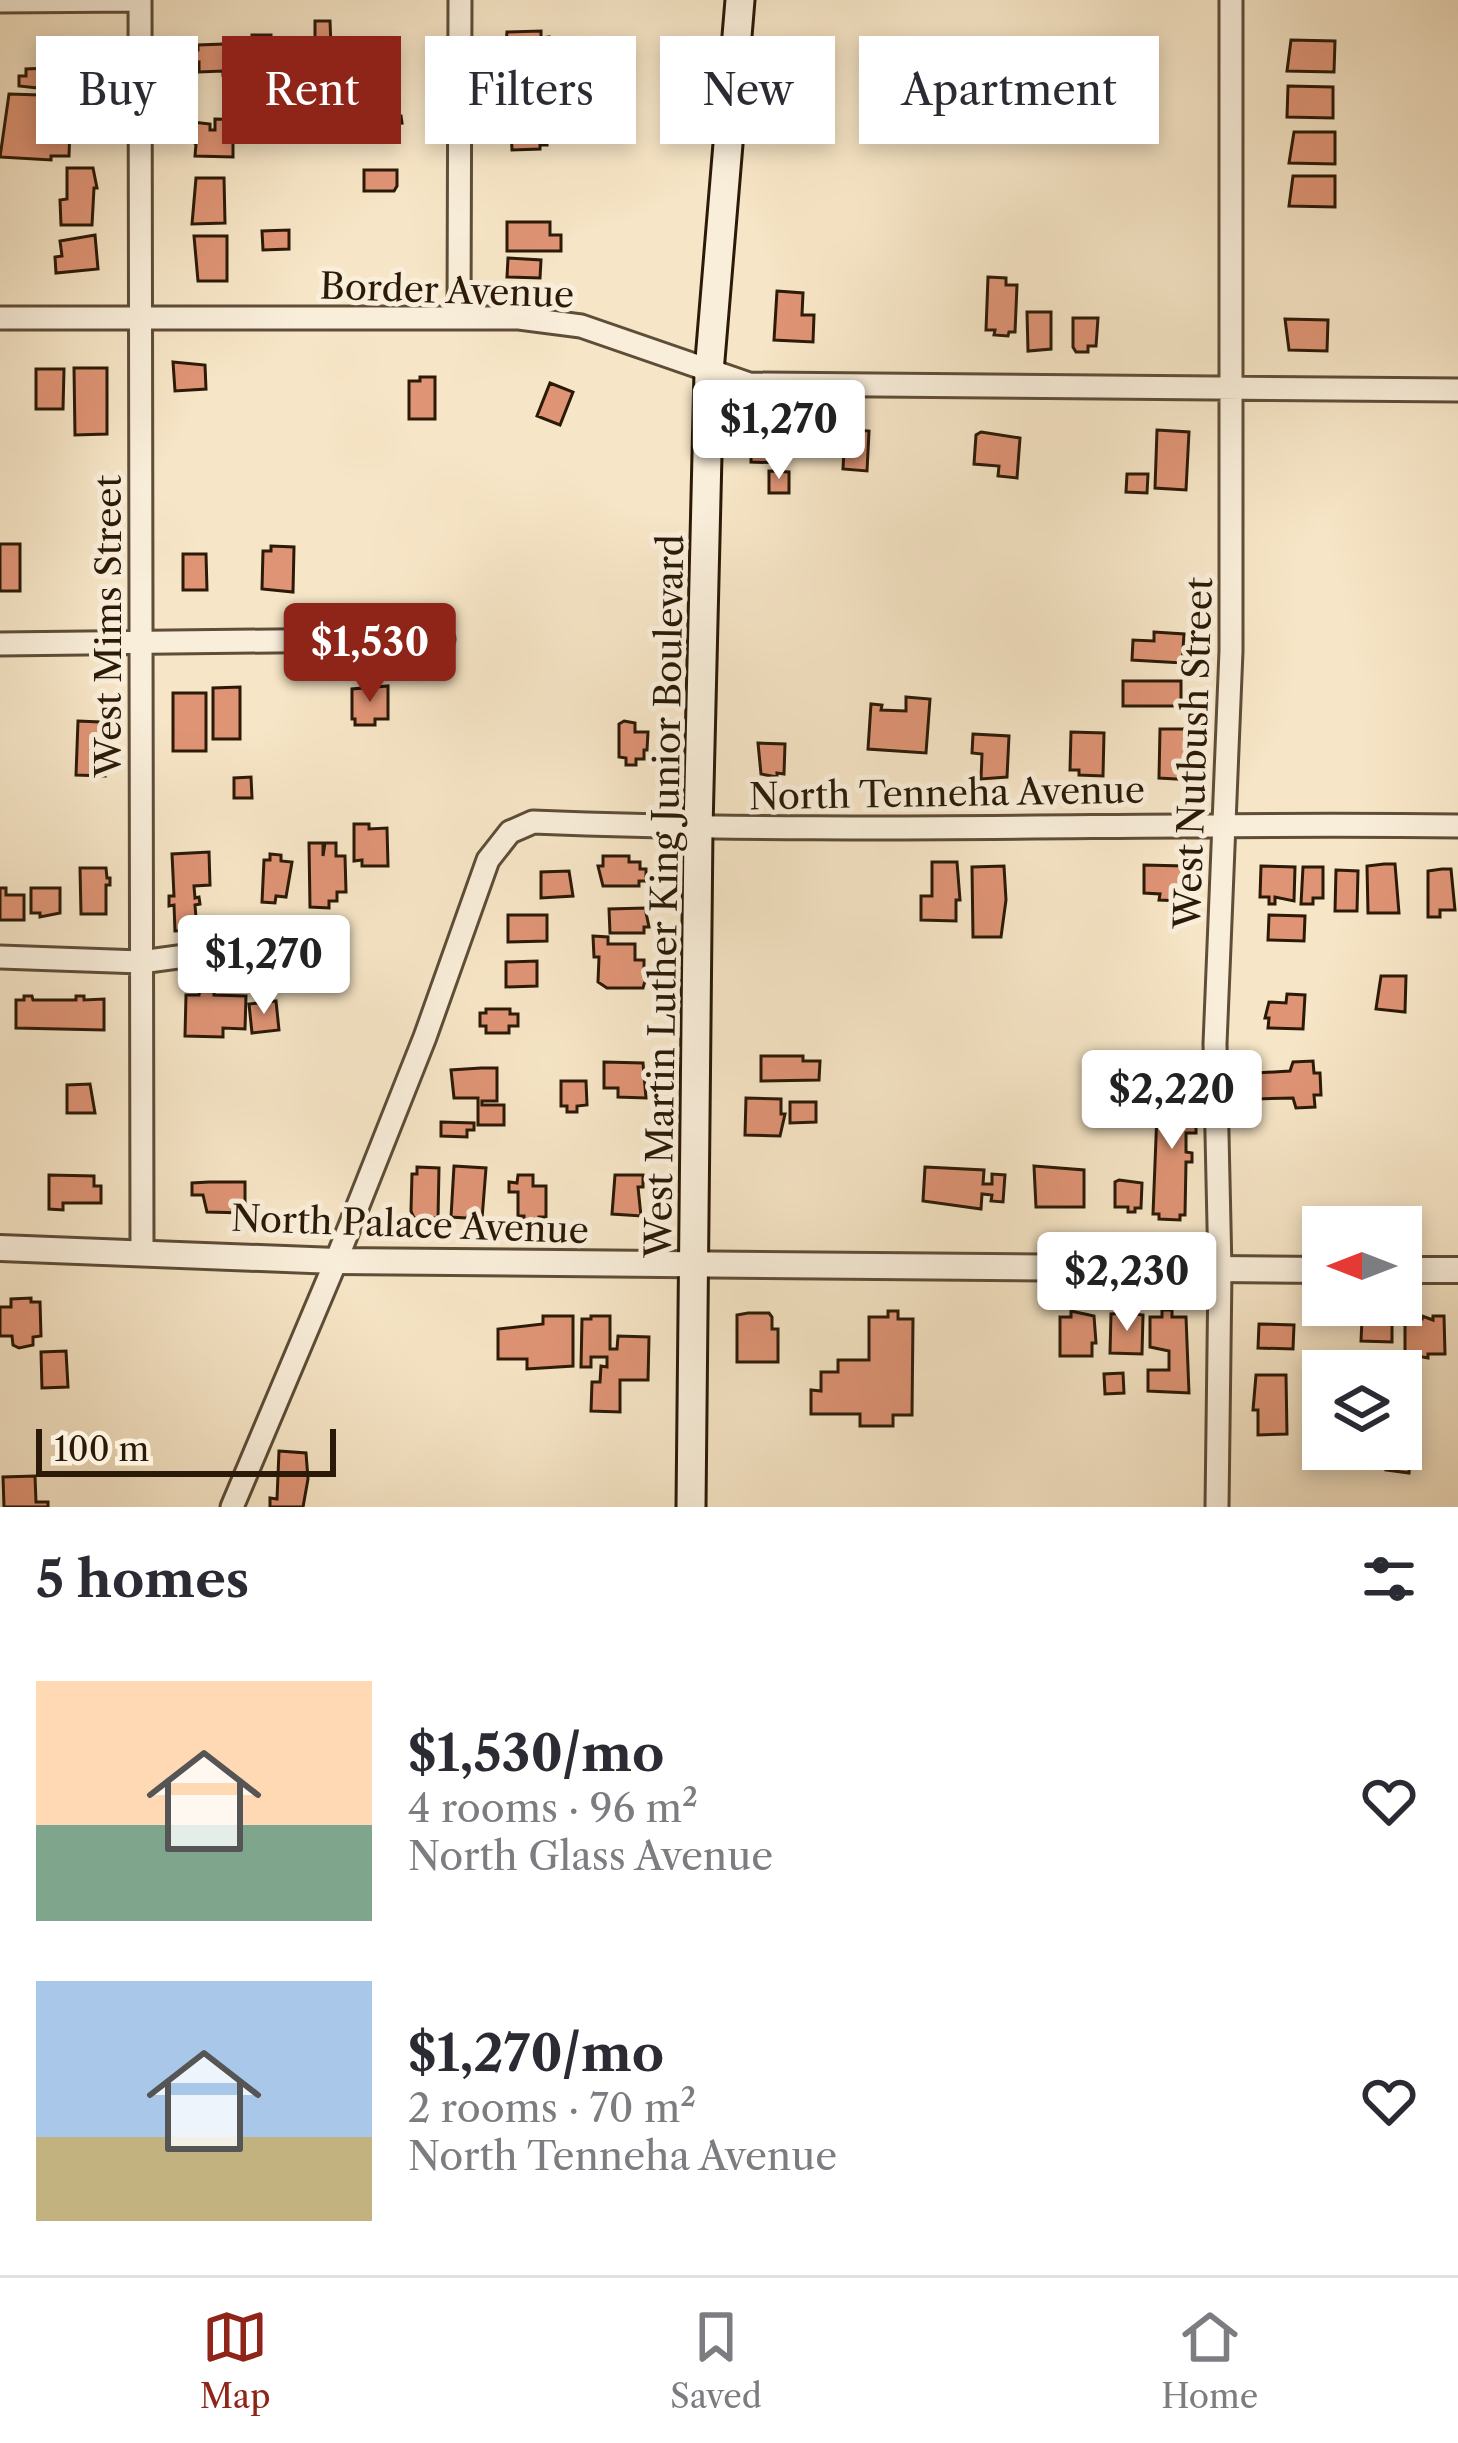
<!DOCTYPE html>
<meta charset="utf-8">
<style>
:root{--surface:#fff;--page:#f7f7f7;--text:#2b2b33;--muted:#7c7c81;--line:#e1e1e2;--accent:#8f2418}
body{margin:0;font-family:"Libre Caslon Text",serif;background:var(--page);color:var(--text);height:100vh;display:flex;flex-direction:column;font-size:45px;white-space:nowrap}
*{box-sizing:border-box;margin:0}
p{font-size:39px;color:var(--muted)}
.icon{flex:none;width:66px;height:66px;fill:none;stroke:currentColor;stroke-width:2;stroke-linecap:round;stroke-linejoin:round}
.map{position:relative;height:1507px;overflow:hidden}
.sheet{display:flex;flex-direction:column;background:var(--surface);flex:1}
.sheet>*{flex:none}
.top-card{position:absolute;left:36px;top:36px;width:1386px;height:108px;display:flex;gap:24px}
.needle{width:78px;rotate:270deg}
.controls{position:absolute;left:1302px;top:1206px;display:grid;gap:24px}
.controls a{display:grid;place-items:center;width:120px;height:120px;border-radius:0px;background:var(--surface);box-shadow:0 6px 18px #0003;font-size:60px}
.scale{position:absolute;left:36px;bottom:30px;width:300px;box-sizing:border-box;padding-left:12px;border:6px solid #2b1a07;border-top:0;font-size:33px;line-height:42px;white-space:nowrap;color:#2b1a07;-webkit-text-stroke:9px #f9eeda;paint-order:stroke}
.price{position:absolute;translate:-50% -102px;padding:0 27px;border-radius:12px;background:#fff;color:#222;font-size:39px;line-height:78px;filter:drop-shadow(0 3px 6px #0008)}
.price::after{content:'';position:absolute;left:50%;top:72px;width:36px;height:27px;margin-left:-18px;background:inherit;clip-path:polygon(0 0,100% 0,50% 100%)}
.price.on{background:var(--accent);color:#fff}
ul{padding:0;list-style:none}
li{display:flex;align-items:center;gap:36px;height:300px;padding:0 36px}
li span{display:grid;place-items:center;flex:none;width:336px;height:240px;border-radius:0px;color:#555}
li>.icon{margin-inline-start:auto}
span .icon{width:144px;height:144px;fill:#fffc;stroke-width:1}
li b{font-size:51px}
h2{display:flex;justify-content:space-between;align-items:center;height:144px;padding:0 36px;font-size:51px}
.pill{padding:0 42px;border-radius:0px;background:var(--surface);box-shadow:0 6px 18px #0003;font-size:42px;line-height:108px}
.pill.on{background:var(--accent);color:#fff}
.dock{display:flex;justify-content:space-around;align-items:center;height:168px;border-top:3px solid var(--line);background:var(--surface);font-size:33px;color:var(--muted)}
.dock a{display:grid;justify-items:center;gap:6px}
.dock .on{color:var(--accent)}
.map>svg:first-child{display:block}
.building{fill:#df9475;stroke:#2b1a07;stroke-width:3}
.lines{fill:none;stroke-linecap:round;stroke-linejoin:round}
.minor-casing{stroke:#5e4d37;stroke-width:27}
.tertiary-casing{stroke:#5e4d37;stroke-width:30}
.secondary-casing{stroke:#2b1a07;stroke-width:33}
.minor{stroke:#f9eeda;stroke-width:21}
.tertiary{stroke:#f9eeda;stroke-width:24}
.secondary{stroke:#f9eeda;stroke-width:27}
.labels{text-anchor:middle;stroke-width:10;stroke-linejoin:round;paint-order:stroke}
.street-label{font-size:36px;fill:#2b1a07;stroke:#f9eeda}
</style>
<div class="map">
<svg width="1458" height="1507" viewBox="0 0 1458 1507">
<rect width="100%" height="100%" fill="#f6e5c6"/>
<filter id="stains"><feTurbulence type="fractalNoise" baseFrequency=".00167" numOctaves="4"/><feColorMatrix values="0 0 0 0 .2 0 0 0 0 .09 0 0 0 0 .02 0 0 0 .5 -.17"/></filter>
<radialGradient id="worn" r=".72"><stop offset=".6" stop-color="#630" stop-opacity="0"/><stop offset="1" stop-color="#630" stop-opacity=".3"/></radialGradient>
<!-- building -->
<path class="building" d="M 315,21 L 330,21 L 331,47 L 315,47 Z
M 541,31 L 541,38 L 549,37 L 549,51 L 543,51 L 543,55 L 505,56 L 507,32 Z
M 252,35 L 271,35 L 271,54 L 254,54 L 254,71 L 223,75 L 223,71 L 199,72 L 199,62 L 193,62 L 193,50 L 198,50 L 198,45 L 252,43 Z
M 92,38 L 92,67 L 42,67 L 42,40 Z
M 1291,40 L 1335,41 L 1334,72 L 1287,71 Z
M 386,48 L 389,69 L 358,74 L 355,50 Z
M 47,68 L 47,89 L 19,86 L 19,76 L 26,76 L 26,69 Z
M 510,78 L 544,78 L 544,86 L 550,86 L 550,96 L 545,96 L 545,102 L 508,103 Z
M 1288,86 L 1333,87 L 1333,118 L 1287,117 Z
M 9,94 L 71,96 L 69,156 L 51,156 L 51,160 L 0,157 Z
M 256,95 L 281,95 L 281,117 L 257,118 Z
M 395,95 L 397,116 L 401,116 L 402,123 L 374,125 L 368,97 Z
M 215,119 L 247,120 L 246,137 L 233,136 L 233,157 L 195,156 L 196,144 L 191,141 L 192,122 L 210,124 L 210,130 L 215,130 Z
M 541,125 L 541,131 L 546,131 L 547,145 L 540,145 L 540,149 L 512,150 L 511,126 Z
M 1294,132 L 1335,132 L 1335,164 L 1289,163 Z
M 67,168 L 93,168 L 97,188 L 94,188 L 92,225 L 61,225 L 60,200 L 67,199 Z
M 364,170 L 397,170 L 397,186 L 394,191 L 364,191 Z
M 1293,176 L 1335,176 L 1335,207 L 1289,206 Z
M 196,178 L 224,178 L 225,223 L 192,224 Z
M 507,222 L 550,222 L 550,235 L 561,235 L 561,251 L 507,251 Z
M 289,230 L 289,249 L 263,250 L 262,231 Z
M 95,235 L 98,269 L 56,273 L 55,257 L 62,256 L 60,241 Z
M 194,236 L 227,236 L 227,281 L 198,281 Z
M 508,258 L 541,260 L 540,278 L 507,277 Z
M 988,277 L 1006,278 L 1006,285 L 1017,285 L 1015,332 L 1009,332 L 1008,336 L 994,335 L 995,330 L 986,330 Z
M 777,291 L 803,293 L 802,315 L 814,315 L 813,342 L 774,340 Z
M 1027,312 L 1051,312 L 1051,349 L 1028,351 Z
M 1073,318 L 1098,318 L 1096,346 L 1088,346 L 1088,352 L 1076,352 L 1073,347 Z
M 1285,319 L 1328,320 L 1327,351 L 1289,350 Z
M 173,362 L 205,365 L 206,389 L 175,391 Z
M 74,368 L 107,368 L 107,434 L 75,435 Z
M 36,369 L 64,369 L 63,409 L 36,409 Z
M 420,377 L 435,377 L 435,419 L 409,419 L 409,381 L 420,381 Z
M 550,383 L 573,392 L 560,425 L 537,416 Z
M 814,422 L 828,422 L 827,427 L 834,428 L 832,455 L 807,454 L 808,427 L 814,427 Z
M 751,425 L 782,426 L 784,463 L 751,462 Z
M 845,429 L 869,431 L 867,471 L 843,469 Z
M 1157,430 L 1189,432 L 1186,490 L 1155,488 Z
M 981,432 L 1020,438 L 1017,478 L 998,476 L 999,466 L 974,464 L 976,435 Z
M 769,471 L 789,472 L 789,493 L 769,493 Z
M 1127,474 L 1148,474 L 1147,493 L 1126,492 Z
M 0,544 L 20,544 L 20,591 L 0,591 Z
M 271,546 L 294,547 L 293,592 L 262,589 L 263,551 L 271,551 Z
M 183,554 L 206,554 L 207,590 L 183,590 Z
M 1154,632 L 1184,634 L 1182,663 L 1132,660 L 1133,640 L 1154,641 Z
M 1123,681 L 1181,681 L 1181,706 L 1123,706 Z
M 388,686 L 388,719 L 375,719 L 375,725 L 355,725 L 355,719 L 352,719 L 352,689 Z
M 240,687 L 240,739 L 213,739 L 213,688 Z
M 173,693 L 206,693 L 206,751 L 173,751 Z
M 906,697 L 930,699 L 926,753 L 868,749 L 871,704 L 882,705 L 881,710 L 906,711 Z
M 78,721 L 100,722 L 105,776 L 76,775 Z
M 624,721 L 635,723 L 635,732 L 648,732 L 647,750 L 644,750 L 644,759 L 636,759 L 636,765 L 626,765 L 626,758 L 619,757 L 619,724 Z
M 1160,729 L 1194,729 L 1193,780 L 1159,778 Z
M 1071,732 L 1104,733 L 1103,776 L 1079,775 L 1079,770 L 1070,770 Z
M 973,734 L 1009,736 L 1007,777 L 981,779 L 982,754 L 972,753 Z
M 758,743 L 785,744 L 784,774 L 777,773 L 777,777 L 761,774 Z
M 251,777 L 252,798 L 234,798 L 234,778 Z
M 354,824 L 369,824 L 369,829 L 387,828 L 388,866 L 362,866 L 362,860 L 354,861 Z
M 309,843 L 323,843 L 323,856 L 325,843 L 336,843 L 336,856 L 345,856 L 346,892 L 337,892 L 337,901 L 329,901 L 329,908 L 310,907 Z
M 209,852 L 210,885 L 194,886 L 195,898 L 199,897 L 200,904 L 195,905 L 197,930 L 175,931 L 174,905 L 169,906 L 169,896 L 174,896 L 172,854 Z
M 270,854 L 281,855 L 281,861 L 292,862 L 286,897 L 276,896 L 275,903 L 262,902 L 264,860 L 270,860 Z
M 603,856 L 629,856 L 629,862 L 640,862 L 640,869 L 646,869 L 646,881 L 639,881 L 639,886 L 603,886 L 598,866 L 603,866 Z
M 932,862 L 957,862 L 960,900 L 956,900 L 956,921 L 921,920 L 921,896 L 932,896 Z
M 1384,864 L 1395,864 L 1399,913 L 1368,913 L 1367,866 Z
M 1144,865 L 1184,866 L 1183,901 L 1159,900 L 1160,894 L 1144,893 Z
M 1004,866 L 1006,900 L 1001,937 L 973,937 L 972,867 Z
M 1261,866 L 1295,867 L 1294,901 L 1275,897 L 1275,904 L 1269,904 L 1269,897 L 1260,897 Z
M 1303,867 L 1323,867 L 1323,898 L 1313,898 L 1313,904 L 1301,904 Z
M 80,868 L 106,868 L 107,878 L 110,878 L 110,885 L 106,885 L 106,914 L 81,914 Z
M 1442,869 L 1451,869 L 1455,910 L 1440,910 L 1440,917 L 1428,917 L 1428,871 Z
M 1336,870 L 1358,871 L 1357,911 L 1335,911 Z
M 569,871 L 573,896 L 541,898 L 541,872 Z
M 0,888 L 6,888 L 6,895 L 24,895 L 24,920 L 0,920 Z
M 31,888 L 60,888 L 60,913 L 40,917 L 40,913 L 31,913 Z
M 645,908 L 649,927 L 644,927 L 644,933 L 610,933 L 609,909 Z
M 508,915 L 547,915 L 547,941 L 508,942 Z
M 1269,915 L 1305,916 L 1304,941 L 1268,940 Z
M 593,936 L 608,937 L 608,944 L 635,944 L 635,960 L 644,960 L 644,971 L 648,971 L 643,988 L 607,988 L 598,982 L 599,957 L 594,957 Z
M 537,961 L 537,986 L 506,987 L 506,962 Z
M 1381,976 L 1406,976 L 1405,1012 L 1376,1009 Z
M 200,990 L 214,991 L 214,995 L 246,996 L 245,1029 L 223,1028 L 223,1037 L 185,1036 L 186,995 L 199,995 Z
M 1287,994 L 1305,995 L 1303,1029 L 1268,1028 L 1269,1018 L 1265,1018 L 1269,1002 L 1286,1003 Z
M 24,996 L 32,996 L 33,1000 L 76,1000 L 76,996 L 84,996 L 84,1000 L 104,999 L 104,1030 L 16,1028 L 16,1000 L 24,1000 Z
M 276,1001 L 279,1030 L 252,1033 L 249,1004 Z
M 486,1009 L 510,1009 L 510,1014 L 518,1014 L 518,1026 L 509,1026 L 509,1033 L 486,1033 L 486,1026 L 480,1026 L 480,1013 L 486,1013 Z
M 761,1056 L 803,1056 L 803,1061 L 820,1061 L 819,1080 L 761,1081 Z
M 1313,1061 L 1314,1073 L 1320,1073 L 1321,1095 L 1314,1095 L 1315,1107 L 1296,1108 L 1293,1098 L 1256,1099 L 1256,1073 L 1290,1071 L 1293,1062 Z
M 604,1062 L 643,1063 L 646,1098 L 618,1097 L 618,1088 L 604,1088 Z
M 481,1068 L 497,1068 L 497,1101 L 482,1101 L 482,1105 L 504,1105 L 504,1125 L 478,1125 L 478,1098 L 454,1098 L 451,1070 Z
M 561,1081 L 586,1081 L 587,1105 L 577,1106 L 577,1112 L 567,1112 L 567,1106 L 561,1106 Z
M 90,1084 L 95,1113 L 67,1113 L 67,1085 Z
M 1158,1088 L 1189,1089 L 1189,1115 L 1196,1115 L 1196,1133 L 1186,1133 L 1186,1152 L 1192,1153 L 1192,1162 L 1186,1162 L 1185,1215 L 1180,1215 L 1180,1220 L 1159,1219 L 1159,1214 L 1153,1214 Z
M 746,1098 L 781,1099 L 781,1114 L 785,1114 L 780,1136 L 745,1135 Z
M 790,1102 L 816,1102 L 816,1122 L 790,1123 Z
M 441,1122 L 474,1123 L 474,1130 L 467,1130 L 467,1137 L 441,1136 Z
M 454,1166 L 486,1168 L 482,1219 L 451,1217 Z
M 1034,1166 L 1084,1170 L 1084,1207 L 1036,1207 Z
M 417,1167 L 439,1168 L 438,1218 L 414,1218 L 411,1211 L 412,1174 L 417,1174 Z
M 925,1167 L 984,1170 L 983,1184 L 992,1184 L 992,1174 L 1005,1175 L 1003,1202 L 991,1201 L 992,1195 L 982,1194 L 981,1209 L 923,1201 Z
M 49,1175 L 94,1176 L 94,1186 L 101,1186 L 101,1203 L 63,1203 L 63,1210 L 49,1209 Z
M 518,1175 L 533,1175 L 533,1186 L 546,1186 L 546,1217 L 539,1217 L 539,1222 L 524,1222 L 524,1216 L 518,1216 L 518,1192 L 509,1192 L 509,1182 L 517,1183 Z
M 615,1175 L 643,1175 L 643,1187 L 638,1187 L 641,1216 L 612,1214 Z
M 1119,1180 L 1142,1183 L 1141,1208 L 1135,1208 L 1135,1212 L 1128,1212 L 1128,1207 L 1115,1207 L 1115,1182 Z
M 209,1182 L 245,1182 L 245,1213 L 207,1212 L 203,1195 L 192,1195 L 192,1183 Z
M 31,1298 L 31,1302 L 40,1302 L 41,1336 L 33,1337 L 33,1345 L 19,1348 L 13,1345 L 12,1336 L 0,1336 L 0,1307 L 11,1307 L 11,1299 Z
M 1162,1310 L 1172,1310 L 1172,1317 L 1186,1317 L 1189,1393 L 1148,1391 L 1148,1370 L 1169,1370 L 1169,1351 L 1150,1347 L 1150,1317 L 1162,1317 Z
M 888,1311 L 898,1311 L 898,1319 L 913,1319 L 912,1415 L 893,1415 L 893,1426 L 860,1426 L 860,1414 L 811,1414 L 811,1390 L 821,1391 L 821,1372 L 838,1372 L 838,1360 L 869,1360 L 869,1317 L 888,1317 Z
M 1071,1311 L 1094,1316 L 1096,1343 L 1092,1343 L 1092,1356 L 1060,1356 L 1060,1317 L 1071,1317 Z
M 748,1313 L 769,1313 L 772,1317 L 772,1329 L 778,1329 L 778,1362 L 737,1362 L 737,1315 Z
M 1126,1313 L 1143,1315 L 1142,1354 L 1110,1353 L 1111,1314 Z
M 1370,1315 L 1392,1315 L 1392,1342 L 1361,1341 L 1362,1319 L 1370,1319 Z
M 543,1316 L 573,1316 L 573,1366 L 527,1369 L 527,1359 L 498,1359 L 498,1329 L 543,1324 Z
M 591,1316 L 610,1316 L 610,1349 L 617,1349 L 618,1336 L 649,1337 L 648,1380 L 620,1380 L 620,1412 L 591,1411 L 592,1382 L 600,1382 L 601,1366 L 607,1367 L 607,1357 L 591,1357 L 591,1367 L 581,1367 L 582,1319 L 591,1319 Z
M 1422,1316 L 1433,1320 L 1433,1316 L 1444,1316 L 1445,1354 L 1428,1354 L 1428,1358 L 1405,1354 L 1405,1319 L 1422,1319 Z
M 1259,1324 L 1294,1325 L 1293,1349 L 1258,1348 Z
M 66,1351 L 68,1387 L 42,1388 L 41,1352 Z
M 1123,1373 L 1124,1393 L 1105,1394 L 1104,1374 Z
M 1256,1375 L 1286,1375 L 1287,1434 L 1258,1435 L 1258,1410 L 1253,1410 Z
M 279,1451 L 306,1453 L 308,1479 L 303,1507 L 270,1507 L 270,1498 L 277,1499 Z
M 1388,1452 L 1410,1453 L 1409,1473 L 1386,1470 Z
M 35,1476 L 36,1502 L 48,1502 L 48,1507 L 4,1507 L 3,1477 Z"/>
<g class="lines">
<defs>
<path id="minor" d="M 140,0 L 142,1251
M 0,1 L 140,0
M 459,317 L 460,0
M 0,318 L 519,318 L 581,326 L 749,384 L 1458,390
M 0,644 L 443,639
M 0,957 L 141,962 L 310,939
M 232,1507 L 336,1261 L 425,1037 L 488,860 L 510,832 L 533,822 C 841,835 1150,822 1458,826
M 1217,1507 L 1220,1270 L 1215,1044 L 1231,651 L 1231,0"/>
<path id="tertiary" d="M 0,1248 L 336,1261 L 1323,1270
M 1401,1270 L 1458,1270"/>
<path id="secondary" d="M 691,1507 L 698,829 L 709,372 L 740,0"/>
</defs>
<!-- minor casing -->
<use href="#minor" class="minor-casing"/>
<!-- tertiary casing -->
<use href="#tertiary" class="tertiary-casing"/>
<!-- secondary casing -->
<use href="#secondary" class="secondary-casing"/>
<!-- minor -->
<use href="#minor" class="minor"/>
<!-- tertiary -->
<use href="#tertiary" class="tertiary"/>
<!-- secondary -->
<use href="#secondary" class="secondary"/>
</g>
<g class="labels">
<!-- street labels -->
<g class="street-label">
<text transform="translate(447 290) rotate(2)" y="13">Border Avenue</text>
<text transform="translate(108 626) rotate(-90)" y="13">West Mims Street</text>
<text transform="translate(1193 753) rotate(-88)" y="13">West Nutbush Street</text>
<text transform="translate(947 793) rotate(-1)" y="13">North Tenneha Avenue</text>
<text transform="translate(664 896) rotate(-89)" y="13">West Martin Luther King Junior Boulevard</text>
<text transform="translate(410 1224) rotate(2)" y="13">North Palace Avenue</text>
</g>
</g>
<rect width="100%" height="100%" filter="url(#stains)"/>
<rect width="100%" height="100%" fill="url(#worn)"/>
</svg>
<div class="controls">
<a><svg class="needle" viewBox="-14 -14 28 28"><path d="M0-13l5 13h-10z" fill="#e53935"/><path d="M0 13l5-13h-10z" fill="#7c7c81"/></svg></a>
<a><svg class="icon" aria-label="layers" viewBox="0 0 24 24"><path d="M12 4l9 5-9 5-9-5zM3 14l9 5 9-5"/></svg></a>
</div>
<div class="scale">100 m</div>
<b class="price" style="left:779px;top:482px">$1,270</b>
<b class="price on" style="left:370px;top:705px">$1,530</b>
<b class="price" style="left:264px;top:1017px">$1,270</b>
<b class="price" style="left:1172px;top:1152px">$2,220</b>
<b class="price" style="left:1127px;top:1334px">$2,230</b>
<div class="top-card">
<a class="pill">Buy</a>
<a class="pill on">Rent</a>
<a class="pill">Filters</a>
<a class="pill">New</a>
<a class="pill">Apartment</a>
</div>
</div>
<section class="sheet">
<h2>5 homes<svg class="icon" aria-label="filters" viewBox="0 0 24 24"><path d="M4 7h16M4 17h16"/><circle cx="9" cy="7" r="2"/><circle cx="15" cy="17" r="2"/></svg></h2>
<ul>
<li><span style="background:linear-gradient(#ffd9b3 60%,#7fa58c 0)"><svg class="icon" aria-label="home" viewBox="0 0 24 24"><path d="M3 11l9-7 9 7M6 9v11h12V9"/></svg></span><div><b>$1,530/mo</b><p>4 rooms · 96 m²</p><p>North Glass Avenue</p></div><svg class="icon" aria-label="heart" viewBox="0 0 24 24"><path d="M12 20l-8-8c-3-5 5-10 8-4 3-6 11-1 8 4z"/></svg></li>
<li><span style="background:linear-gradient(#a9c7e8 65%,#c2b280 0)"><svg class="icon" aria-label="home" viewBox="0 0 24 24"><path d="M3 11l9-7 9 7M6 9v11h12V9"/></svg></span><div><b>$1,270/mo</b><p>2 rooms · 70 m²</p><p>North Tenneha Avenue</p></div><svg class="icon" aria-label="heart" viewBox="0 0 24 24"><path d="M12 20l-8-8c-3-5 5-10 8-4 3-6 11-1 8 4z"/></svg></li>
</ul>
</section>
<nav class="dock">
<a class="on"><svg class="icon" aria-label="map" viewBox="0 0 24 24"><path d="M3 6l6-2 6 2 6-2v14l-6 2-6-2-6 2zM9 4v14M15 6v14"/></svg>Map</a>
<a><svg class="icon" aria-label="saved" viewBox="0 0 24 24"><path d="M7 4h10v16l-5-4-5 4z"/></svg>Saved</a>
<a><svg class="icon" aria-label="home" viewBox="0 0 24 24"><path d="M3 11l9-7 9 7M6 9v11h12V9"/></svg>Home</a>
</nav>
